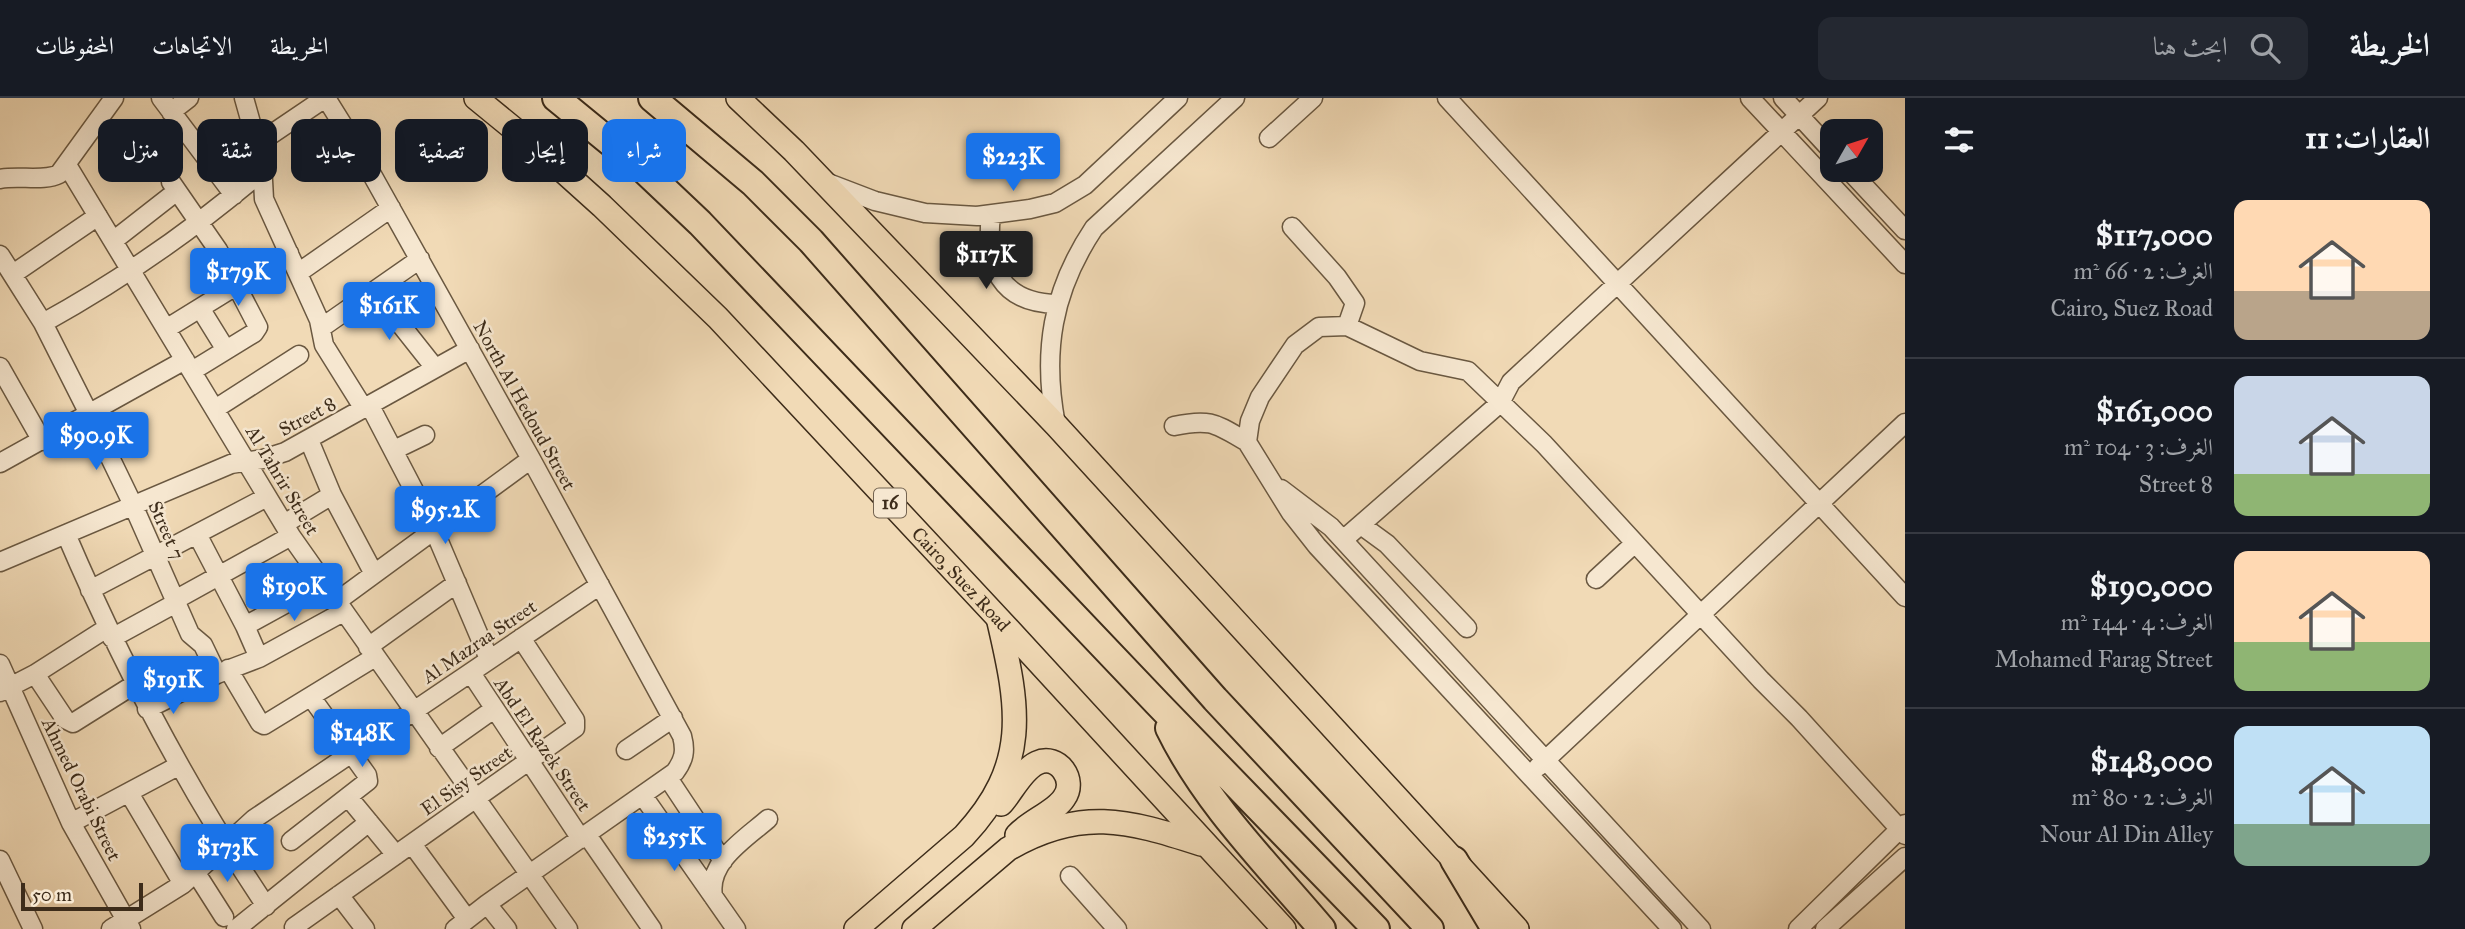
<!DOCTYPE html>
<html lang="ar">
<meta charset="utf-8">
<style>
:root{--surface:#171b24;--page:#242831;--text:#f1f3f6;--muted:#9ea1a6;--line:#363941;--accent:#1a73e8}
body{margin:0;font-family:"IM FELL Great Primer",Amiri,serif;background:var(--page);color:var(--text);direction:rtl;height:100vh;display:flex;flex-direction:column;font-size:26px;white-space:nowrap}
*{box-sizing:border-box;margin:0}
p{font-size:23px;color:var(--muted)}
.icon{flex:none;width:38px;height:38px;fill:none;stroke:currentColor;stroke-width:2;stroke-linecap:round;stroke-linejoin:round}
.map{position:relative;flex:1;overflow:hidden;direction:ltr}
.panel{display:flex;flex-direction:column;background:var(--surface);width:560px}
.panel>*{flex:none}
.banner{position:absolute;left:21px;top:21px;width:665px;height:63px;direction:rtl;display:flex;gap:14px}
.needle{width:46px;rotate:51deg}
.tools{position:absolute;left:1820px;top:21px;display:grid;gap:14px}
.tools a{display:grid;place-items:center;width:63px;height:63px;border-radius:14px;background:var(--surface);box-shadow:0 7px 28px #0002;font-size:35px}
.scale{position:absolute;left:21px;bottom:18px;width:122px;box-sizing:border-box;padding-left:7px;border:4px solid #3d2c1a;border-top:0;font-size:19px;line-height:24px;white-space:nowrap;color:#3d2c1a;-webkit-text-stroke:5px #f6e7d0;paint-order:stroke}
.price{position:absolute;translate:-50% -60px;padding:0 16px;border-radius:7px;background:var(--accent);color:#fff;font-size:23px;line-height:46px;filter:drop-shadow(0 2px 4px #0008)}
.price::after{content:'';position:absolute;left:50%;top:42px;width:21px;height:16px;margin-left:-10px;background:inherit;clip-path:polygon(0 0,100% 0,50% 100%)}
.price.on{background:#222;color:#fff}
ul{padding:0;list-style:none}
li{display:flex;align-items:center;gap:21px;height:175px;padding:0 35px}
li+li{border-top:2px solid var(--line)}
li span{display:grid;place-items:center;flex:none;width:196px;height:140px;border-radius:14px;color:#555}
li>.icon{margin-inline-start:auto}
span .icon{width:84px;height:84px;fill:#fffc;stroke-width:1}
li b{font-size:30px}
h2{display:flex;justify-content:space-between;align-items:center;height:84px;padding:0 35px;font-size:30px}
.pill{padding:0 24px;border-radius:14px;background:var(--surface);box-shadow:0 7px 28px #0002;font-size:24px;line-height:63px}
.pill.on{background:var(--accent);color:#fff}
header{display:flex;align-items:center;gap:42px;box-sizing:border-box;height:98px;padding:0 35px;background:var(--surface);border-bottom:2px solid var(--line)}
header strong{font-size:33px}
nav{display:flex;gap:38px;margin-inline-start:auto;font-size:24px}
.search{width:490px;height:63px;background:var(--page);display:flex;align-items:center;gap:18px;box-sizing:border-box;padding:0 24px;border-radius:14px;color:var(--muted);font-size:26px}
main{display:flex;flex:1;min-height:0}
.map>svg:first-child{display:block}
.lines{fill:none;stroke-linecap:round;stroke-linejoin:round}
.minor-casing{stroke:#6a5841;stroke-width:21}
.major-casing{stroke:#3d2c1a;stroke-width:26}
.highway-casing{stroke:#3d2c1a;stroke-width:30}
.minor{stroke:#f6e7d0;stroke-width:18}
.major{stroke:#f1dab6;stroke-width:23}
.highway{stroke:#f1dab6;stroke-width:26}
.labels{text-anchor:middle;stroke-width:5;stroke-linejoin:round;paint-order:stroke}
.shield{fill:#f6e7d0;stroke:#746451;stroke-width:2}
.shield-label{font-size:18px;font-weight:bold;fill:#3d2c1a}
.street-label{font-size:19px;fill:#3d2c1a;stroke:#f6e7d0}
</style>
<header>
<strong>الخريطة</strong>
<div class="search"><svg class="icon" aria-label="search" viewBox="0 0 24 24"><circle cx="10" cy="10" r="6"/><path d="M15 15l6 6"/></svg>ابحث هنا</div>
<nav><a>الخريطة</a><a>الاتجاهات</a><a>المحفوظات</a></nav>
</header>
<main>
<section class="panel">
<h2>العقارات: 11<svg class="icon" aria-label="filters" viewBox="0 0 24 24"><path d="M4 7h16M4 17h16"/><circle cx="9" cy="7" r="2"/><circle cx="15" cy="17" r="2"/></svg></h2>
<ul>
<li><span style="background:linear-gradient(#ffd9b3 65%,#b9a48a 0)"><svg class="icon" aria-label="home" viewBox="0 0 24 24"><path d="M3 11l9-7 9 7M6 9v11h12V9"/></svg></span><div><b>$117,000</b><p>الغرف: 2 · 66 m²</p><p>Cairo, Suez Road</p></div></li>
<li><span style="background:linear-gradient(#c9d6e8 70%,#8fb573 0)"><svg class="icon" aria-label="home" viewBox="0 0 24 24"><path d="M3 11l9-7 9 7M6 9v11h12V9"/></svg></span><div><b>$161,000</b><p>الغرف: 3 · 104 m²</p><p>Street 8</p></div></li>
<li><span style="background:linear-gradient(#ffd9b3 65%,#8fb573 0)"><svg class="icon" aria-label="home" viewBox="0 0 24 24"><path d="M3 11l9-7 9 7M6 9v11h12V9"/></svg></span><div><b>$190,000</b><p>الغرف: 4 · 144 m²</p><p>Mohamed Farag Street</p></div></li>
<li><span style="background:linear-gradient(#bfe0f5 70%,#7fa58c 0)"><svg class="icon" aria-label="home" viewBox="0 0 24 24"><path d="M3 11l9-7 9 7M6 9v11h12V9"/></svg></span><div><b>$148,000</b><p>الغرف: 2 · 80 m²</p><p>Nour Al Din Alley</p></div></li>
</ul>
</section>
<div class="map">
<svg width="1905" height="831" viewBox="0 0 1905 831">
<rect width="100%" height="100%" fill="#f1dab6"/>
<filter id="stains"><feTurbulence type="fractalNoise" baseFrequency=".00286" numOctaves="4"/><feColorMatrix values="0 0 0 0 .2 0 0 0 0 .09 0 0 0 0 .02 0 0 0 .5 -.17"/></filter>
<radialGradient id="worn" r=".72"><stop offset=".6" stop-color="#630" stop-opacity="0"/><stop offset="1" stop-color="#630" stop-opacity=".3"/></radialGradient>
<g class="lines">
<defs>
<path id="minor" d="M 161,0 L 234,97
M 244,0 L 262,64 L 264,101 L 319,222 L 324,247 L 364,311
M 326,0 L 356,48 L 531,361 L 682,638 C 686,653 684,662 675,674 L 487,806 L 455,831
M 1447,0 L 1905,499
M 1750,0 L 1905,166
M 1783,0 L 1832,53
M 171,14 L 189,0
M 1269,40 L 1313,0
M 257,46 L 325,0
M 67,67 L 291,438 L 568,831
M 1849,72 L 1905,132
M 0,81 C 18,77 44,84 59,76 L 114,0
M 171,84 L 218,152 L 258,229 L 254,235 L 192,273
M 828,85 L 875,103 L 925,115 L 977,118 L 1030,111 L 1055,105 L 1085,87 L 1178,0
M 991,117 C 985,168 1000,205 1057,206
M 1292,129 L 1337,179 L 1355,205 L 1347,228
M 113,143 L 177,93
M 0,157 L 43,225 L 89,316 L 133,407 L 190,536 L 203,547 L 217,576
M 298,175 L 391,110
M 13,176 L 98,118
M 374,193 L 435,270
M 200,210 L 226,252
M 43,225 C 121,182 193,132 261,74
M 321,230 L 420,161
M 166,231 L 289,155
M 0,269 L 42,343
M 370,308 L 432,427 L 489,561
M 215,311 L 299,257
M 1056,327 C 1042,254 1052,193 1094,130 L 1235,0
M 1174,328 C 1211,320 1216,326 1247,344
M 309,342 L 332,397 L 374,476
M 394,352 L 425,337
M 0,365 L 185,262
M 1281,391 L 1331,429 L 1701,831
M 284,426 L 332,397
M 1361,427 L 1387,446 L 1467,530
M 66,436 C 122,567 187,690 266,808
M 197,436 L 245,528 L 259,560
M 1343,442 L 1500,305 L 1511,284 L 1818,0
M 0,464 L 231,366 L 263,361 L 285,354 L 470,251
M 1596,481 L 1635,445
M 90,492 L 267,399
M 175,502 L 291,438
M 336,504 L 531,361
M 245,528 L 323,485
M 112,540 L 176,505
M 368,549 L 457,485
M 0,566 L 71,725 L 131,831
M 228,571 L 260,625 L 264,627 L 375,559
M 471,575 L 581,741
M 35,576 L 65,621 L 73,625 L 135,586
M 0,594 L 35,576 L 107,530
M 147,611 L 217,576 L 259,560 L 343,514
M 439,650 L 494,611
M 626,652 L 673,620
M 1538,669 L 1905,325
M 668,680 L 723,763
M 129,695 L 183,786
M 643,698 L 736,831
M 349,700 L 396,757
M 71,725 L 178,668
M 587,737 L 652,831
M 291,743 L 368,683 L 367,677 L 311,599
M 412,746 L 467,821
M 0,762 L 33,831
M 196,775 L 224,819
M 1070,778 L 1117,831
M 339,797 L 365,831
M 713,798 C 707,764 745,741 768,721
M 487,806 L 507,831
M 294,829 L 575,630 L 575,622 L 521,540
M 111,831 L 183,786 L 254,721 L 600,487
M 236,831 L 369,724
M 1672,831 L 1317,448 L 1291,415 L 1247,344 L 1250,323 L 1260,299 L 1295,247 L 1319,229 L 1347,228 L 1420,263 L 1468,273 L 1544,346 L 1761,582 L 1799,620 L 1905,737
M 1798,831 L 1905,726
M 1825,831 L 1905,759"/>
<g id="major">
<path id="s1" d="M 476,0 L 542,54 L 602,108 L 718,220 L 998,520 L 1284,831"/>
<path d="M 738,0 L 794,53 L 1056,327 L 1517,831"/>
<path d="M 1001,706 C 1012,694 1022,672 1037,665 C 1058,655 1077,682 1064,700 C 1055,714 1030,723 1017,737"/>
<path d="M 856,831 L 964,738 C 1030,667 1019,610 999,524"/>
<path d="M 914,831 L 1008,751 C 1080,709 1127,722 1201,746"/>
</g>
<path id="highway" d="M 556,0 L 644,72 L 700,125 L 1158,606 L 1376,831
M 652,0 L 753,85 L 811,143 L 1215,601 L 1430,831
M 1169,630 C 1206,706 1268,767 1322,831
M 1454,762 L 1495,831"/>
</defs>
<!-- minor casing -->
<use href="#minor" class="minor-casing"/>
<!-- major casing -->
<use href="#major" class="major-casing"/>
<!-- highway casing -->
<use href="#highway" class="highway-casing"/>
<!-- minor -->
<use href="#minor" class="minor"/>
<!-- major -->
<use href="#major" class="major"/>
<!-- highway -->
<use href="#highway" class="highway"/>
</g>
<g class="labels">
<!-- shield labels -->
<rect class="shield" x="874" y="390.5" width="32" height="29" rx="5"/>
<g class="shield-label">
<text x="890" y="411">16</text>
</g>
<!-- street labels -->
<g class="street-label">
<text transform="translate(525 307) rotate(61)" y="7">North Al Hedoud Street</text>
<text transform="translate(307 318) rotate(-28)" y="7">Street 8</text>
<text transform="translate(283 382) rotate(59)" y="7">Al Tahrir Street</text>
<text transform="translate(167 432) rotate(66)" y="7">Street 7</text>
<text dy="7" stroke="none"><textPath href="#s1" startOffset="684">Cairo, Suez Road</textPath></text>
<text transform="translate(479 543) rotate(-34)" y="7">Al Mazraa Street</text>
<text transform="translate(543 646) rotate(56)" y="7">Abd El Razek Street</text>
<text transform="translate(466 682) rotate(-35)" y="7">El Sisy Street</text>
<text transform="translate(82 691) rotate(64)" y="7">Ahmed Orabi Street</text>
</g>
</g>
<rect width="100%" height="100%" filter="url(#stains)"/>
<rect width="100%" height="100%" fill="url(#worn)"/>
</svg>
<div class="tools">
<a><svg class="needle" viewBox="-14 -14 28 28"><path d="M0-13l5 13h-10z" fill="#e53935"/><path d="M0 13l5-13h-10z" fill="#9ea1a6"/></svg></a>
</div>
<div class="scale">50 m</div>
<b class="price" style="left:1013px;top:95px">$223K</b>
<b class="price on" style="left:986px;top:193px">$117K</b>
<b class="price" style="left:238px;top:210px">$179K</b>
<b class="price" style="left:389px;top:244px">$161K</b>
<b class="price" style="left:96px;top:374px">$90.9K</b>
<b class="price" style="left:445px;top:448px">$95.2K</b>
<b class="price" style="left:294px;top:525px">$190K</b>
<b class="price" style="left:173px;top:618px">$191K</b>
<b class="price" style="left:362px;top:671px">$148K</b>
<b class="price" style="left:674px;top:775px">$255K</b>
<b class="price" style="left:227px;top:786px">$173K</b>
<div class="banner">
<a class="pill on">شراء</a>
<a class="pill">إيجار</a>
<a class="pill">تصفية</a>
<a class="pill">جديد</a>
<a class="pill">شقة</a>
<a class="pill">منزل</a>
</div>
</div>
</main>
